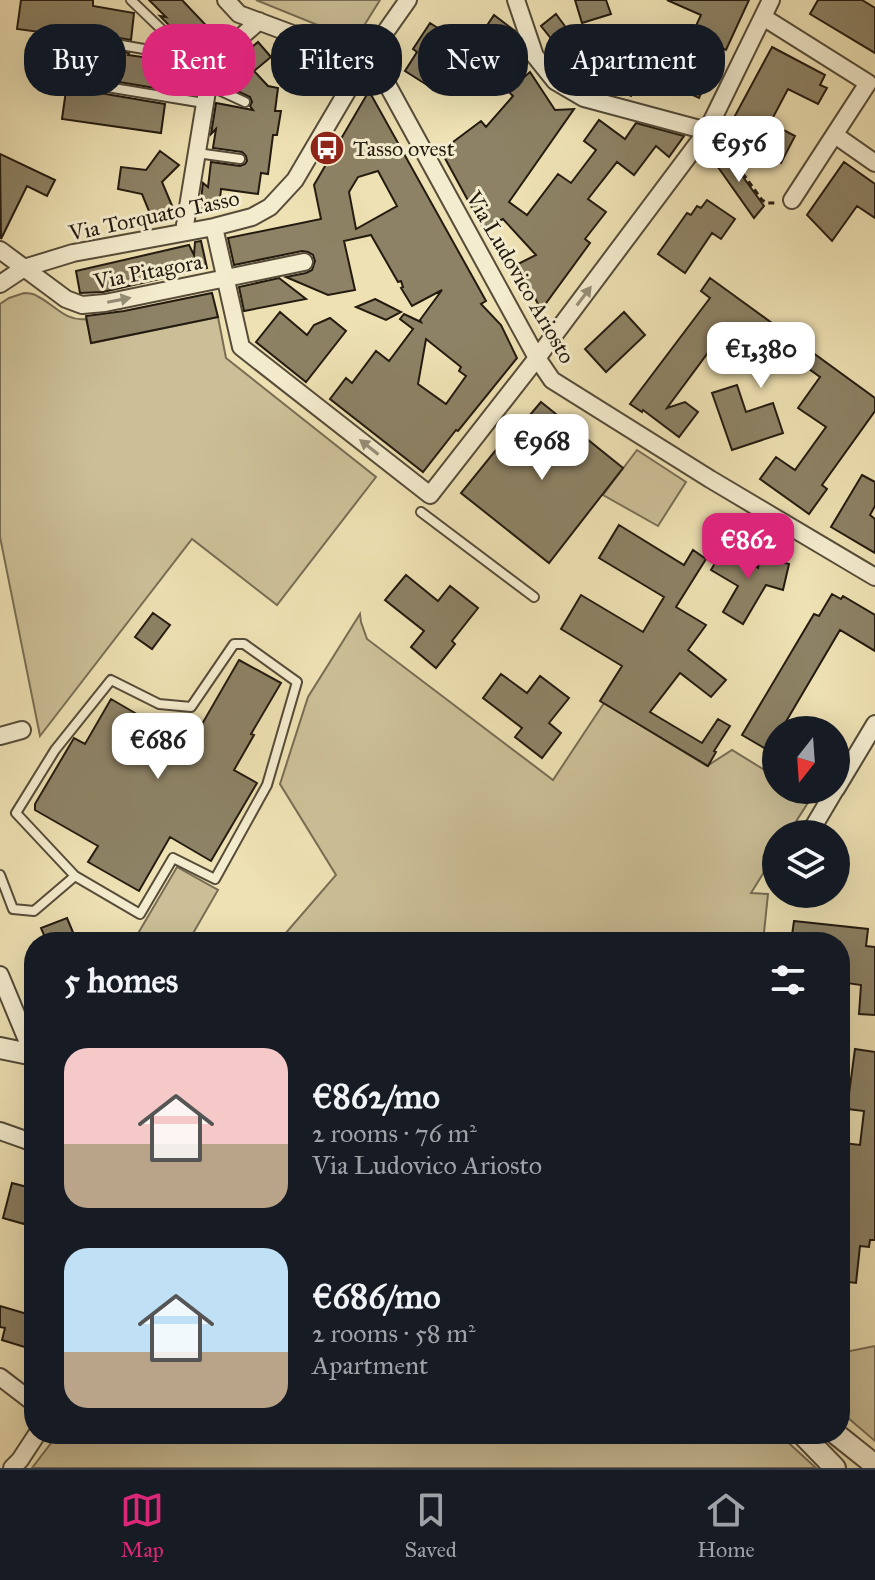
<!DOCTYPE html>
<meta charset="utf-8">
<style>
:root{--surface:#171b24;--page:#242831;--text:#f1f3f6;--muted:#9ea1a6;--line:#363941;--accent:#db2777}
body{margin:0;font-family:"IM FELL Great Primer",serif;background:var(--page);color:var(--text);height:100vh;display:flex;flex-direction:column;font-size:30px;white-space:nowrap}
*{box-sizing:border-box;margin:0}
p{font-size:26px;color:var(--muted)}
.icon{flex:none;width:44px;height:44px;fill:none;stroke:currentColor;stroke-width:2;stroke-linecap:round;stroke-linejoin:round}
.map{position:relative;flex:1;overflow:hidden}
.drawer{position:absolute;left:24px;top:932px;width:826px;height:512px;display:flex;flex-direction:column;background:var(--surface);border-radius:32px;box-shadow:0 8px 32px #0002}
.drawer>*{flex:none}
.hud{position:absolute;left:24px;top:24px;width:828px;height:72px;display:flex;gap:16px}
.needle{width:52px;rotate:197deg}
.buttons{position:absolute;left:762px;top:716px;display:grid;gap:16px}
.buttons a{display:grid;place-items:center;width:88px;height:88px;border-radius:50%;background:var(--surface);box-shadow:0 8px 32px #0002;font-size:40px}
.price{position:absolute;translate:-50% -68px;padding:0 18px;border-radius:16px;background:#fff;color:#222;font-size:26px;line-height:52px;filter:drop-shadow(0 2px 4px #0008)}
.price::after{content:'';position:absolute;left:50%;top:48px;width:24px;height:18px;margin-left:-12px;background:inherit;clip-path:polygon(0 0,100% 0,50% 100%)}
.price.active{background:var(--accent);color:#fff}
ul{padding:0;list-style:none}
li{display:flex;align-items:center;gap:24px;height:200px;padding:0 40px}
li span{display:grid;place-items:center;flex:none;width:224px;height:160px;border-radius:24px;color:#555}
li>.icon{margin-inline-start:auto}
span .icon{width:96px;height:96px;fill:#fffc;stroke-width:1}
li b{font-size:34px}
h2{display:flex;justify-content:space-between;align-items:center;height:96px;padding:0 40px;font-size:34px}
.tag{padding:0 28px;border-radius:32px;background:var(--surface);box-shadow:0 8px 32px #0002;font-size:28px;line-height:72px}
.tag.active{background:var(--accent);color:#fff}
.tabs{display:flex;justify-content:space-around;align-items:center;height:112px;border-top:2px solid var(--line);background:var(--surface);font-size:22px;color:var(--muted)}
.tabs a{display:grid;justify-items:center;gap:4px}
.tabs .active{color:var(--accent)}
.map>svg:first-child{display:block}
.green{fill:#ccbf97;stroke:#786d54;stroke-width:2}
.building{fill:#8d8265;stroke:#241b10;stroke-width:2;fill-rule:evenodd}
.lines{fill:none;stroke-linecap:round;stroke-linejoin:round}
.service-casing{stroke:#564c39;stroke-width:12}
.minor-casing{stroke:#564c39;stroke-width:20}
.tertiary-casing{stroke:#564c39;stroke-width:24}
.path{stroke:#241b10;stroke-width:3;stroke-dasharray:6 4;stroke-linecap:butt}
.service{stroke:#f4ecce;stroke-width:8}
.minor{stroke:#f4ecce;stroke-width:16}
.tertiary{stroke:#f4ecce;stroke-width:20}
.oneway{fill:#968e78}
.labels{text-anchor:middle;stroke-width:6;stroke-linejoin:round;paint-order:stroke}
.poi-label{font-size:22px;fill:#241b10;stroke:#f4ecce;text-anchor:start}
.street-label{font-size:22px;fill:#241b10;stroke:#f4ecce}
</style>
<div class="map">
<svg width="875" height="1468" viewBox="0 0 875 1468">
<rect width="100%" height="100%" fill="#eee1b3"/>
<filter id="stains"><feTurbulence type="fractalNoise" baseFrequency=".0025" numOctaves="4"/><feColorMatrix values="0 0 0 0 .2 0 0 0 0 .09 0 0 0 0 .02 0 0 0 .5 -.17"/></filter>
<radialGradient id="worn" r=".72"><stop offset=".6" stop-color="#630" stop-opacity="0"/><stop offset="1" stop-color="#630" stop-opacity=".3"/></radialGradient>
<!-- green -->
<path class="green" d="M 256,0 L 380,0 L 357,37 L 352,39 Z
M 24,293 C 27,293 34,294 37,296 C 54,304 65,322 86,319 L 92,343 L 218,317 L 226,358 L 376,477 L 277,605 L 192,539 L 40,736 L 0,537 L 0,304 L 9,298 Z
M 637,450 L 686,482 L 658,526 L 603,495 Z
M 360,614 L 361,622 L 367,639 L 553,780 L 604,703 L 707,766 L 732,750 L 776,777 L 776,790 L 798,790 L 811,798 L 788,834 L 776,834 L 776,853 L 751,893 L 768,894 L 763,942 L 278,942 L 336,875 L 280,784 L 308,697 Z
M 177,867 L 218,890 L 188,942 L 133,942 Z
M 875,1346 L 875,1441 L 840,1411 L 840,1353 Z
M 58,1434 L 779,1434 L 816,1468 L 32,1468 Z"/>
<!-- building -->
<path class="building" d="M 21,0 L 93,0 L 93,6 L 134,13 L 131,40 L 96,34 L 92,37 L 92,44 L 97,48 L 129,53 L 128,55 L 171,61 L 167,90 L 89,77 L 84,79 L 82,86 L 88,91 L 165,104 L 161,133 L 62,119 L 69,69 L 60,67 L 64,43 L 39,39 L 40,32 L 17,29 Z
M 149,0 L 182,0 L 218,38 L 199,56 L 160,16 L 166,17 Z
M 575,0 L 606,0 L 611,14 L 582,23 Z
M 667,0 L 749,0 L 726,50 L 722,48 L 699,98 L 671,85 L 679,67 L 659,58 L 669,32 L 689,41 L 701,15 Z
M 818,0 L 862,0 L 875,8 L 875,53 L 810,14 Z
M 556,14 L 598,71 L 594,58 L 638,81 L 631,96 L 573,66 L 541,26 Z
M 494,15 L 515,31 L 504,47 L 507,49 L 487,78 L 467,65 L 481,45 L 476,42 Z
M 430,23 L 452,37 L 441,53 L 446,56 L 427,85 L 405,71 L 417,52 L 413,49 Z
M 258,42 L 271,57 L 254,71 L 268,86 L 278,88 L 275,111 L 281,111 L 277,135 L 273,135 L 268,174 L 261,173 L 258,194 L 221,189 L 219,210 L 200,208 L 203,183 L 208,187 L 211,162 L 240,166 L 245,164 L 247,161 L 246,156 L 242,152 L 213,148 L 216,129 L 211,134 L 216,103 L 253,110 L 250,106 L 252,102 L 250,97 L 235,90 L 225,79 L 244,62 L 240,57 Z
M 772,47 L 825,75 L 820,85 L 827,88 L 818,104 L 788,89 L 770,123 L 795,136 L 781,163 L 751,147 L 756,138 L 730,125 Z
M 530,72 L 555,110 L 574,109 L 509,202 L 527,215 L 558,174 L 571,183 L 596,150 L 584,141 L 599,120 L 625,139 L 636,123 L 684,136 L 669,157 L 656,146 L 634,175 L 617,162 L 588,199 L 606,212 L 585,239 L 590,243 L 541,310 L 518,264 L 536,255 L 503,219 L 483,228 L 441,151 L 481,121 L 486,127 L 513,96 L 508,91 Z
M 369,91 L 486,301 L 481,304 L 501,325 L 517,358 L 458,431 L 456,430 L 423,472 L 330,399 L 346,378 L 352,383 L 376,351 L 389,361 L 413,329 L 400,319 L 404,314 L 421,322 L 420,320 L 442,290 L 412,306 L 401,288 L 403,287 L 401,281 L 398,282 L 371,235 L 344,241 L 355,290 L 328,295 L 286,277 L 306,273 L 312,270 L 315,261 L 313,255 L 308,252 L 302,251 L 234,265 L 228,238 L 321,219 L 314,185 ZM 378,171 L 397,206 L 356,229 L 349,192 L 358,177 ZM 426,339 L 461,367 L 459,371 L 466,376 L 446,404 L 418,384 Z
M 160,151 L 179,165 L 162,182 L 173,208 L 151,216 L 142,194 L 118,189 L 121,167 L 146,170 Z
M 725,152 L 764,206 L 754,218 L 713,160 Z
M 0,154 L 55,180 L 47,196 L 27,186 L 1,239 Z
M 844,162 L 875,184 L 875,218 L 857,206 L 832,241 L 807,215 Z
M 707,200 L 735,219 L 721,239 L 712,233 L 685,273 L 658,254 L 687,213 L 691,215 L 697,206 L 701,208 Z
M 201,241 L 207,268 L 103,292 L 80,293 L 76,271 L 189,245 L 194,255 L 195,242 Z
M 279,278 L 306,299 L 244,311 L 239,287 Z
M 710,278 L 875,398 L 875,411 L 822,485 L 827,489 L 809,514 L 760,479 L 776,457 L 795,470 L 826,427 L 798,408 L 820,377 L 766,338 L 740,372 L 710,350 L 667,408 L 685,402 L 698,412 L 679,437 L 643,410 L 642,412 L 630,404 L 710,298 L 701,291 Z
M 212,293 L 218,317 L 91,343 L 86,316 L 124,311 Z
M 375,299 L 401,312 L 386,320 L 356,307 Z
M 280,312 L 307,335 L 314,325 L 330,318 L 346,331 L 306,382 L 256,342 Z
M 624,312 L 645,335 L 606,372 L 585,349 Z
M 737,385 L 746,412 L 773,403 L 783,433 L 732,450 L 712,393 Z
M 541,402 L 623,468 L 549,563 L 461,493 L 521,419 L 524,422 Z
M 862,475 L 875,482 L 875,506 L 870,515 L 875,519 L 875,553 L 831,527 Z
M 619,525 L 684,565 L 693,550 L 706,559 L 676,607 L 706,625 L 688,650 L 726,680 L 711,697 L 680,673 L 650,712 L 702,743 L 718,719 L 730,726 L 714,751 L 716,752 L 708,766 L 600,701 L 622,666 L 561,629 L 581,595 L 643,632 L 664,597 L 599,558 Z
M 724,548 L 758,568 L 760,557 L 789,564 L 783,590 L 766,585 L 743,624 L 723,612 L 738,586 L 711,570 Z
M 406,575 L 438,601 L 450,586 L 478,608 L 452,641 L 455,644 L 436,668 L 411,647 L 424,631 L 385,600 Z
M 832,594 L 841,599 L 843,596 L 875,615 L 875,651 L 840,630 L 781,730 L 776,730 L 776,755 L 742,735 L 814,614 L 819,616 Z
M 153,613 L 170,625 L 152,649 L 135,637 Z
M 239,660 L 281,683 L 251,734 L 254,735 L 234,770 L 257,783 L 211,861 L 170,837 L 139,891 L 88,862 L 98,846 L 35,810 L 35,804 L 74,738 L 85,744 L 111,699 L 190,745 Z
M 501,674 L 527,693 L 540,676 L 569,698 L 549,723 L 561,733 L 542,758 L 515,737 L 522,728 L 483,698 Z
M 67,918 L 77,942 L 47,942 L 41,928 Z
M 794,921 L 868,929 L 866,946 L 875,947 L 875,1015 L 859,1014 L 861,985 L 840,982 L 840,942 L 791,942 Z
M 855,1049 L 875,1052 L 875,1240 L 870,1240 L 869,1247 L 860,1246 L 856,1283 L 840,1281 L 840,1173 L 844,1143 L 860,1145 L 864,1111 L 840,1108 L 840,1093 L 849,1094 Z
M 12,1183 L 31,1188 L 29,1192 L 34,1194 L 34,1211 L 31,1222 L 26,1220 L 24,1224 L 3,1218 Z
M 0,1306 L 34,1316 L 34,1350 L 2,1340 L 5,1328 L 0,1327 Z"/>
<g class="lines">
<defs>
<path id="service" d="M 131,0 L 211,77 L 221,91 L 245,102
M 98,41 L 190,57
M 89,84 L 204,103
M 197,153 L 240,159
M 421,512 L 534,597
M 0,875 L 13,909 L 34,911 L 75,876 L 140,914 L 173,858 L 215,879 L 267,785 L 297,682 L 244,644 L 234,644 L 191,707 L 159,704 L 111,680 L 55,750 L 16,813 L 75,876"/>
<path id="minor" d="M 226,0 L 239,14 L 365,61 L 388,86 L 537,358 L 552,380 L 710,479 L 875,577
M 516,0 L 535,56 L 555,81 L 584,98 L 707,131
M 763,17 L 868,83 L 792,200
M 835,135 L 875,163
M 214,227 L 241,347 L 430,495 L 537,358 L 707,131 L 771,0
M 184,231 L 208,85 L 223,53 L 259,21
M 0,250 L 66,299 L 82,305 L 105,303 L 304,262
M 0,284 L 24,268 L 73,253 L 214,227 L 252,217 L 270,207 L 295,180 L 365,61 L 408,0
M 0,736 L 22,730
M 836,789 L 875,724
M 809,834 L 835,790
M 0,975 L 34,1057
M 0,1131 L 34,1143
M 0,1377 L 34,1403
M 12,1468 L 20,1460 L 37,1434"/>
<path id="tertiary" d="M 0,1048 L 34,1055
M 802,1434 L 835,1468
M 836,1434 L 875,1465"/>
</defs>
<!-- service casing -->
<use href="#service" class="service-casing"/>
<!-- minor casing -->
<use href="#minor" class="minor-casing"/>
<!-- tertiary casing -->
<use href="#tertiary" class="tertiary-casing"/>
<!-- path -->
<path class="path" d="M 719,141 L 762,200 L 768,203 L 776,203"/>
<!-- service -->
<use href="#service" class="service"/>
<!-- minor -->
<use href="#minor" class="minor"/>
<!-- tertiary -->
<use href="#tertiary" class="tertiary"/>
</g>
<!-- one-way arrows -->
<defs><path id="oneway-solid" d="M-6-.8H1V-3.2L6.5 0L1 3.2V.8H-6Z" transform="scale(2)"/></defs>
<g class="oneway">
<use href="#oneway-solid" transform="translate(584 296) rotate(-53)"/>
<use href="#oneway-solid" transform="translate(119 300) rotate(-11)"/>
<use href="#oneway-solid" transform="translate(369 447) rotate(-142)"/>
</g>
<!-- icons -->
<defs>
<symbol id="bus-disc" viewBox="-11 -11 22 22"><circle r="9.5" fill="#8f2418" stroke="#f4ecce"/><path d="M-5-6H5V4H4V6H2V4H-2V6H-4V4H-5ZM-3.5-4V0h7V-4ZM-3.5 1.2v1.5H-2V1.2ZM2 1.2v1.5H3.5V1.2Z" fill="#fff"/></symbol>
</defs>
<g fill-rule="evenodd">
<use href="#bus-disc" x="307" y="128" width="40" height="40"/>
</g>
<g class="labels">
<!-- poi labels -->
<g class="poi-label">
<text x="353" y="156">Tasso ovest</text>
</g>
<!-- street labels -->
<g class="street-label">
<text transform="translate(154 215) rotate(-12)" y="8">Via Torquato Tasso</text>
<text transform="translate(148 271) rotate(-11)" y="8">Via Pitagora</text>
<text transform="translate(521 277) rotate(60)" y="8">Via Ludovico Ariosto</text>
</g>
</g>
<rect width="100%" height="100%" filter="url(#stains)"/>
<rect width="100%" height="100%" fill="url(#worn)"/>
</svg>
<div class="buttons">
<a><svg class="needle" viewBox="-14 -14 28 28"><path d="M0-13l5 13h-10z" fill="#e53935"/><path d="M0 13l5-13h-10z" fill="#9ea1a6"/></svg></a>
<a><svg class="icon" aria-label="layers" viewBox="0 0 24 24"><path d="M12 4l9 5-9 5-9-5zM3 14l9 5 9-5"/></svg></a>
</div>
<b class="price" style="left:739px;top:184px">€956</b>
<b class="price" style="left:761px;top:390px">€1,380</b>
<b class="price" style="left:542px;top:482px">€968</b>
<b class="price active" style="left:748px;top:581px">€862</b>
<b class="price" style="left:158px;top:781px">€686</b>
<div class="hud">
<a class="tag">Buy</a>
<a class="tag active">Rent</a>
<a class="tag">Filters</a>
<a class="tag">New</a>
<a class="tag">Apartment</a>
</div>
<section class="drawer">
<h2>5 homes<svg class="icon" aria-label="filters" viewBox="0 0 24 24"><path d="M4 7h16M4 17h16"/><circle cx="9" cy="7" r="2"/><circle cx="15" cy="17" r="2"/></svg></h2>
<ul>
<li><span style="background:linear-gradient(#f6c9c9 60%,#b9a48a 0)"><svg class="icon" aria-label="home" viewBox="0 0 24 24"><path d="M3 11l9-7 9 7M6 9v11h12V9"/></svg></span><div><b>€862/mo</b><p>2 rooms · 76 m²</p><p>Via Ludovico Ariosto</p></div></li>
<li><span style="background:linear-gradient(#bfe0f5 65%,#b9a48a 0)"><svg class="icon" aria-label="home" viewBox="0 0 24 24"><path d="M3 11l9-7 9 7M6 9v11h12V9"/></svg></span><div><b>€686/mo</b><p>2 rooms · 58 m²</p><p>Apartment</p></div></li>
</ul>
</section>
</div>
<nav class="tabs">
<a class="active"><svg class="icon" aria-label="map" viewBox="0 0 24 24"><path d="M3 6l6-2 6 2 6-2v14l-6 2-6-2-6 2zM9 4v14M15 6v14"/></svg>Map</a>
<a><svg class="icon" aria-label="saved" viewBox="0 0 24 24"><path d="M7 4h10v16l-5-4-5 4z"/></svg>Saved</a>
<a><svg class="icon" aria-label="home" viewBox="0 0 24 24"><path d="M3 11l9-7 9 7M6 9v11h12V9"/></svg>Home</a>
</nav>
